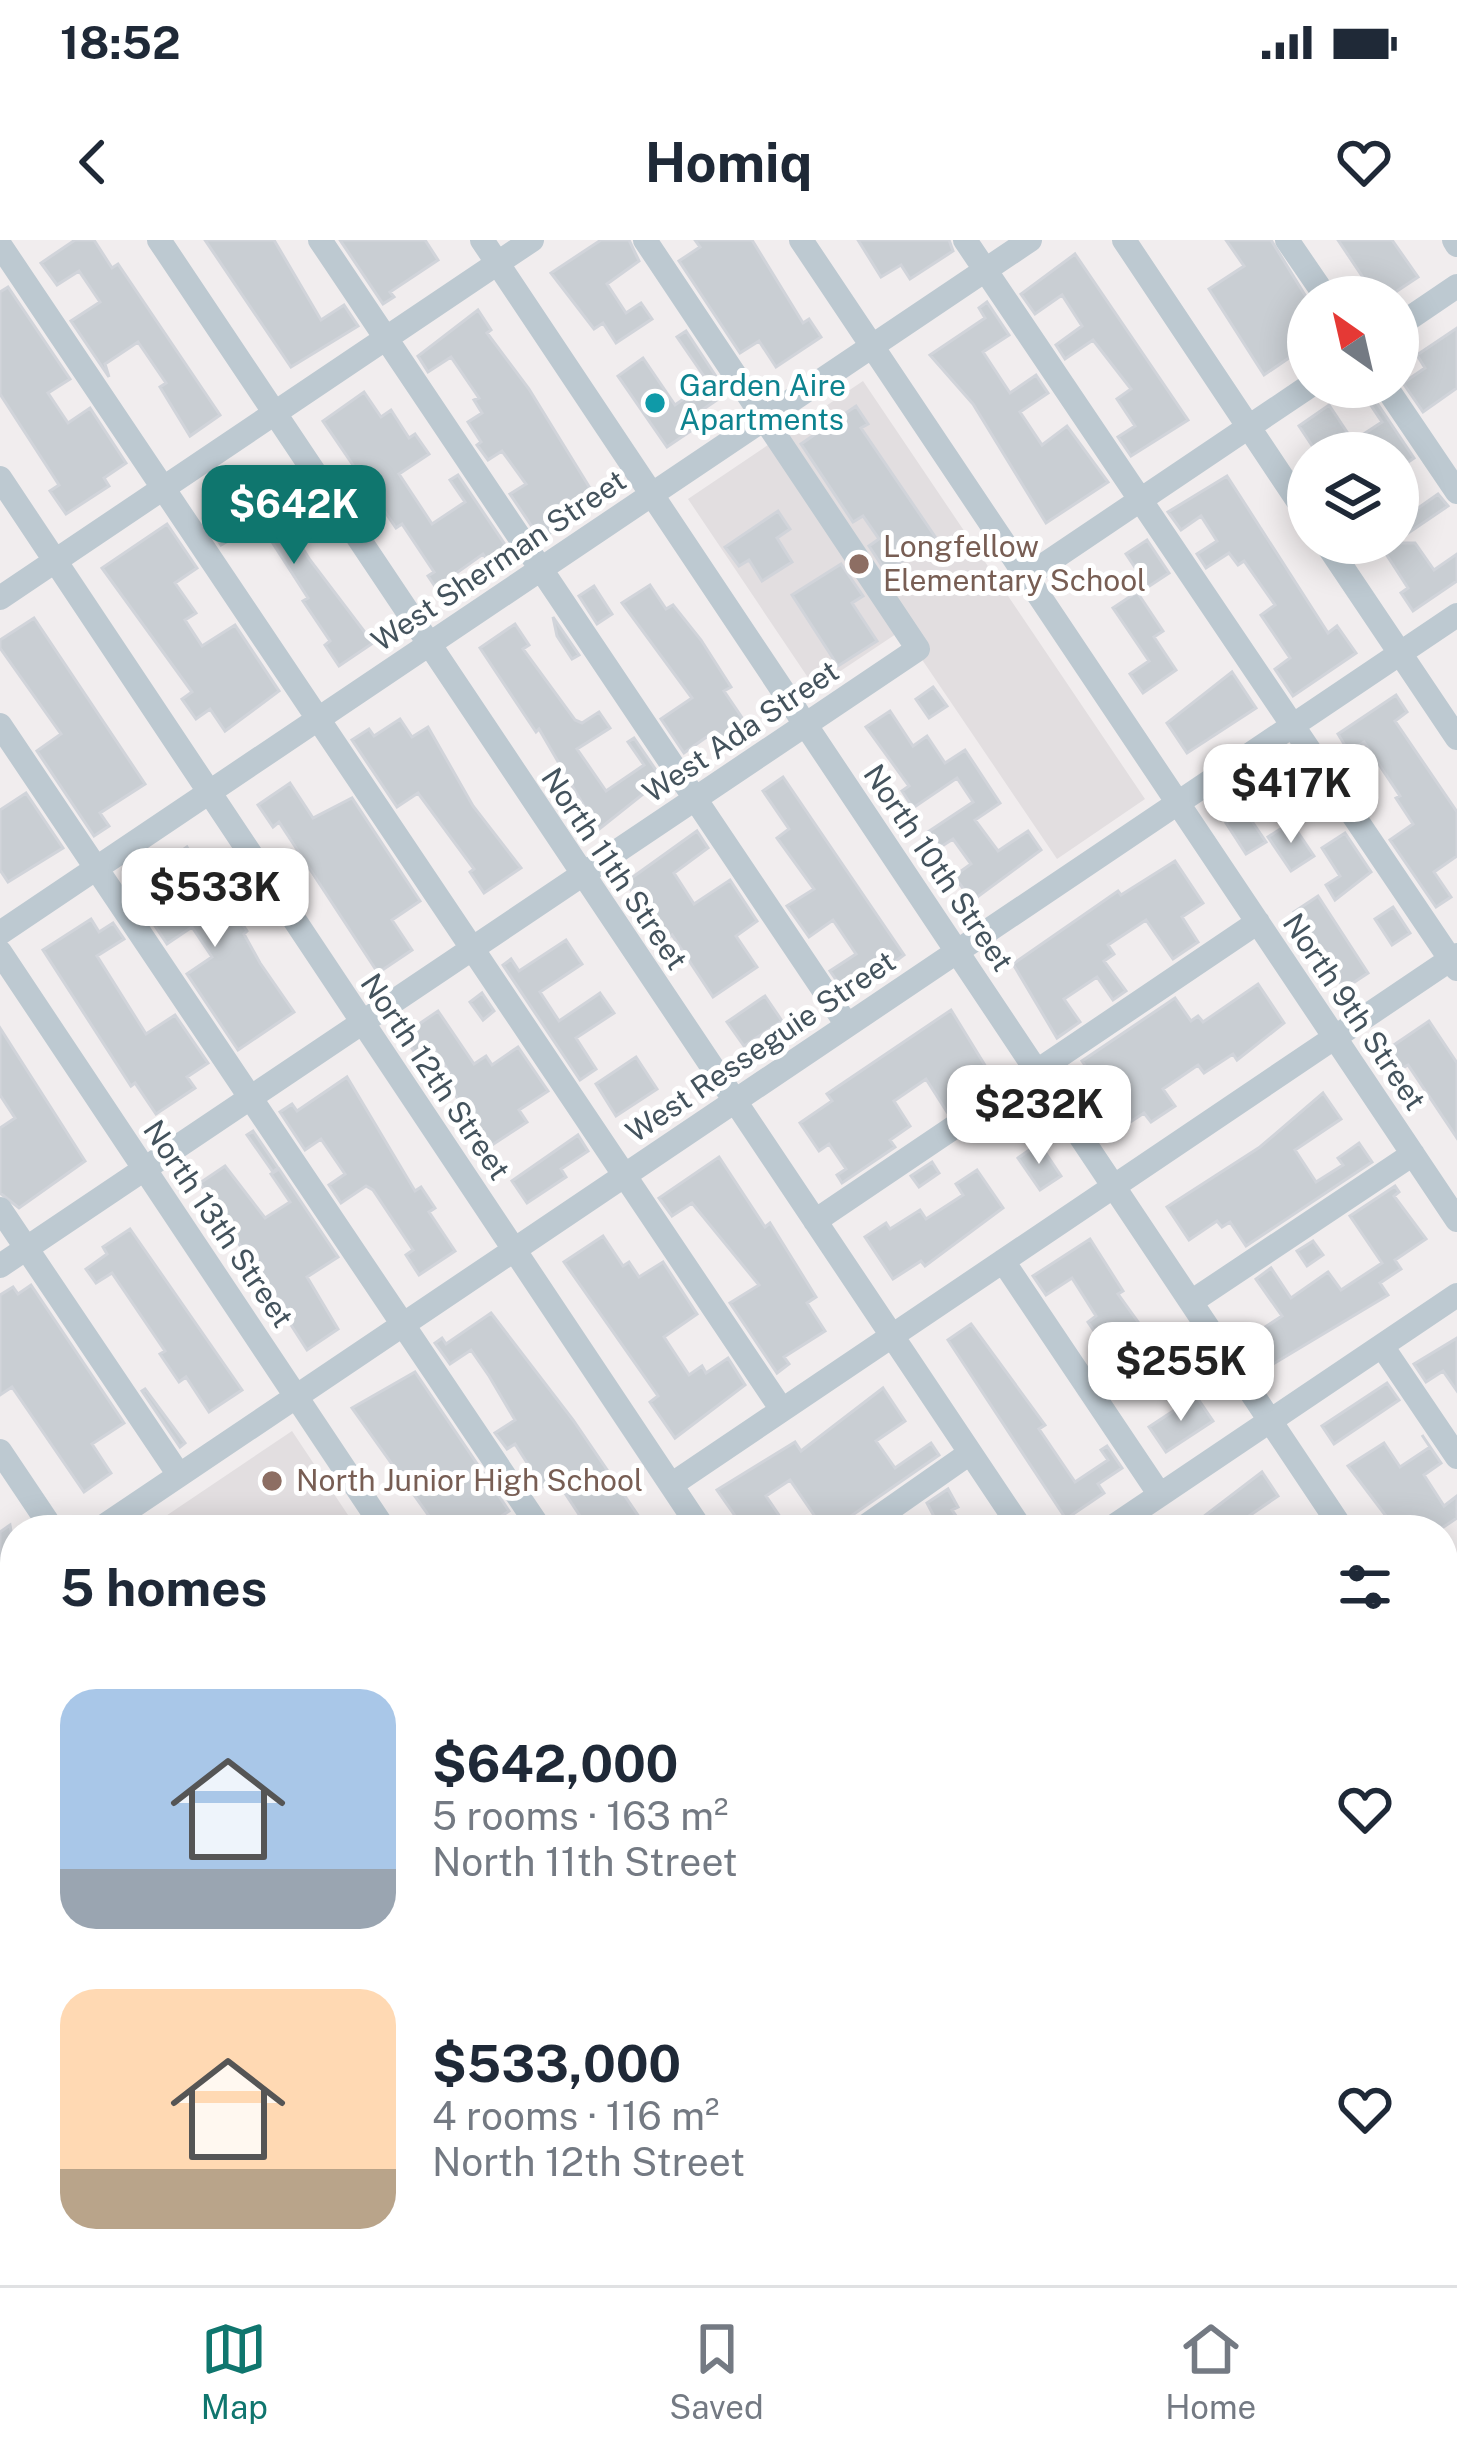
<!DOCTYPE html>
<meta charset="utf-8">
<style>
:root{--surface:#fff;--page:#f6f6f7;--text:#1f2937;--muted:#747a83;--line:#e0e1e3;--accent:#0f766e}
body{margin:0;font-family:"Public Sans",sans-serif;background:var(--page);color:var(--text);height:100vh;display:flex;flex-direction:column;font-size:45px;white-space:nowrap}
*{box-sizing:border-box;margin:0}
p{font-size:39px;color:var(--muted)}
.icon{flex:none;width:66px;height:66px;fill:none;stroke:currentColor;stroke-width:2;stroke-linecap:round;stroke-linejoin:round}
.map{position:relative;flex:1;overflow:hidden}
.sheet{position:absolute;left:0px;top:1275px;width:1458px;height:771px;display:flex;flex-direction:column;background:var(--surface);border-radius:48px 48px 0 0;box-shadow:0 6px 30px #0003}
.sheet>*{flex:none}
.needle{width:78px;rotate:326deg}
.controls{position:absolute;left:1287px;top:36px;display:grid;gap:24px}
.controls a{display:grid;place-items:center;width:132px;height:132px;border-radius:50%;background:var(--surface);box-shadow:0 6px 30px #0003;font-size:60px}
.price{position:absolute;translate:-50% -102px;padding:0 27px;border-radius:24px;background:#fff;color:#222;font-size:39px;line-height:78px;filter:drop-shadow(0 3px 6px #0008)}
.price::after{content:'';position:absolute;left:50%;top:72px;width:36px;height:27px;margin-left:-18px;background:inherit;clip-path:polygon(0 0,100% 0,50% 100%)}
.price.current{background:var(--accent);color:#fff}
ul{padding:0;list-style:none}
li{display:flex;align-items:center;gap:36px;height:300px;padding:0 60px}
li span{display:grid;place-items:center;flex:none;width:336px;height:240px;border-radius:36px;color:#555}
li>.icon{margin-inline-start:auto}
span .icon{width:144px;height:144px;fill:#fffc;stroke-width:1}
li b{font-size:51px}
h2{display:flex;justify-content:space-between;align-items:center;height:144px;padding:0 60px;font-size:51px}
.status{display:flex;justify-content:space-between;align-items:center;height:84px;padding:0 60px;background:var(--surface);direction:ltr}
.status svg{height:33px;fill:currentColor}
header{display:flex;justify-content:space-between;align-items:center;height:156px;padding:0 60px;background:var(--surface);font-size:54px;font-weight:700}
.dock{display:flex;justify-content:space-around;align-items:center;height:168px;border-top:3px solid var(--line);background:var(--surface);font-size:33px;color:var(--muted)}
.dock a{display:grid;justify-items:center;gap:6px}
.dock .current{color:var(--accent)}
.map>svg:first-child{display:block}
.education{fill:#e2dee0}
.green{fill:#b8f2cb}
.building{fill:#c9ced3;stroke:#d1d4da;stroke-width:3}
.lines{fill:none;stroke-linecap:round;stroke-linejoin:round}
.minor{stroke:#bdc9d1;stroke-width:24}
.culture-dot{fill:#0f9aa8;stroke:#fff;stroke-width:4.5}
.education-dot{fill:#8d6e63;stroke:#fff;stroke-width:4.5}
.labels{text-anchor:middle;stroke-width:10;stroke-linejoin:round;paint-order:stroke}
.culture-label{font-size:30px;fill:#0d838f;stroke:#fff;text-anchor:start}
.education-label{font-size:30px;fill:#785e54;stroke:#fff;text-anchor:start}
.street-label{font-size:30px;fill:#44535d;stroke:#fff}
</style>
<div class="status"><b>18:52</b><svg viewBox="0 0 49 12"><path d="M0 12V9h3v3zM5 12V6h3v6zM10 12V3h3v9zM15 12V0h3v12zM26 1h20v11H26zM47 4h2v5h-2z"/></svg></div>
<header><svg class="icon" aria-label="back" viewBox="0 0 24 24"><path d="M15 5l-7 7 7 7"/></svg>Homiq<svg class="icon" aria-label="heart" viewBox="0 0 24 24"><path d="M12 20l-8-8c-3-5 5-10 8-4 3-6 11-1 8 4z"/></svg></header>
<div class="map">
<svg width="1457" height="2045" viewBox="0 0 1457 2045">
<rect width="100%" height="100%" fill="#f1edee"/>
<!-- education -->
<path class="education" d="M 863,141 L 1145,559 L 1057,619 L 902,390 L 815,448 L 688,259 Z
M 292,1191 L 358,1290 L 145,1290 Z"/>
<!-- green -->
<path class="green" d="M 15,1381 L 15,1629 L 0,1629 L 0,1391 Z"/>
<!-- building -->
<path class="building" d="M 75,0 L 94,0 L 112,28 L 118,24 L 220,175 L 190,196 L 160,147 L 166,143 L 138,102 L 105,124 L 109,137 L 71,81 L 100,62 L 79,31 L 57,45 L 41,23 Z
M 205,0 L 274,0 L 321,80 L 344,65 L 358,86 L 291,127 Z
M 340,0 L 425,0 L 438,20 L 390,52 L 394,57 L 383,64 Z
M 601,0 L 629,0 L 639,21 L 607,44 L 626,73 L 641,63 L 652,79 L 616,103 L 603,83 L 594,89 L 551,33 Z
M 695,0 L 752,0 L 803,83 L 809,79 L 821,97 L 776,127 L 759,101 L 740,113 L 679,21 L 700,7 Z
M 858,0 L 949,0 L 953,11 L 910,39 L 901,25 L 881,37 Z
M 1226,0 L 1271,0 L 1308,60 L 1308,105 L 1264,135 L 1209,49 L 1244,26 Z
M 1338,0 L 1392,0 L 1418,37 L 1388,57 L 1342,57 L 1364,39 Z
M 1075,14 L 1188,180 L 1131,216 L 1118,197 L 1135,186 L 1117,159 L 1131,149 L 1093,100 L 1065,119 L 1056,105 L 1082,86 L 1062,55 L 1035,74 L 1021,54 Z
M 8,47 L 70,139 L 48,153 L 68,183 L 90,168 L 126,223 L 104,238 L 109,246 L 66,274 L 50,251 L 59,245 L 0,154 L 0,52 Z
M 987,62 L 1009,95 L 983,112 L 1010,153 L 1036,135 L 1048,153 L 1020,172 L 1042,205 L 1067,186 L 1108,242 L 1046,283 L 973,164 L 930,115 L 985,78 L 979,68 Z
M 478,70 L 491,90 L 487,93 L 529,149 L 596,258 L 541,300 L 510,254 L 526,244 L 502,211 L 488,220 L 477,205 L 481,202 L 468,182 L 482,173 L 474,160 L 479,158 L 451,117 L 428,132 L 418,116 Z
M 1457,88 L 1457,148 L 1423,172 L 1403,143 L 1425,128 L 1417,115 Z
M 686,91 L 727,153 L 686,181 L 692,190 L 667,207 L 618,136 L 643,118 L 675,165 L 708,142 L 677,97 Z
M 364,152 L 381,177 L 391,170 L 409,198 L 415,194 L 429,214 L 399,234 L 432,284 L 465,262 L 450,240 L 458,235 L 512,315 L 493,328 L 483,314 L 455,334 L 462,344 L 442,357 L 428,336 L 434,332 L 402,284 L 396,288 L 323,181 Z
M 1375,160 L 1414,218 L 1398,229 L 1398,213 L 1317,213 L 1299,186 L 1329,165 L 1353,201 L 1382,182 L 1370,164 Z
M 856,166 L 868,184 L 861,188 L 936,298 L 886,332 L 869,306 L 879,299 L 863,276 L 853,282 L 801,204 Z
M 1227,236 L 1328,393 L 1337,386 L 1356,413 L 1293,456 L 1275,429 L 1290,418 L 1261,375 L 1275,365 L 1244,321 L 1238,325 L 1229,313 L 1206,328 L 1197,314 L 1217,301 L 1201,276 L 1181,290 L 1168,272 Z
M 258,237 L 310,320 L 373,403 L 339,426 L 325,405 L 330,401 L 303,361 L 308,358 L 254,274 L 224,294 L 228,301 L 221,305 L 205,281 L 221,270 L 217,264 Z
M 1398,247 L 1414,271 L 1438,254 L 1448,266 L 1398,300 Z
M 778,271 L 790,289 L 777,298 L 792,322 L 762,341 L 749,320 L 739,326 L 725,307 Z
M 167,284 L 197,328 L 175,343 L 196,373 L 185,380 L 202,406 L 235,385 L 279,451 L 225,491 L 210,469 L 196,479 L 182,459 L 192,452 L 102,328 Z
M 1147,300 L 1169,333 L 1148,347 L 1126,314 Z
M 1379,303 L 1415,303 L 1434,330 L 1457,314 L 1457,341 L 1413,371 L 1401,353 L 1408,348 Z
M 841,324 L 863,356 L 852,363 L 877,401 L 838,426 L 792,355 Z
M 650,345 L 666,369 L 673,365 L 701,400 L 731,447 L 724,451 L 745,482 L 713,504 L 708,496 L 684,513 L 661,479 L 692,458 L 622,363 Z
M 594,346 L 612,374 L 597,384 L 579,356 Z
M 1137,352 L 1163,391 L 1154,397 L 1176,430 L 1143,453 L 1130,434 L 1149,421 L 1113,368 Z
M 553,377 L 579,415 L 572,419 L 557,396 Z
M 34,378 L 145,544 L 100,573 L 109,586 L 94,596 L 37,511 L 61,494 L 0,408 L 0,400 Z
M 515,384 L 529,405 L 523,409 L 575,480 L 582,483 L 599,472 L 610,488 L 577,509 L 606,551 L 644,525 L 628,502 L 634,498 L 662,539 L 598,590 L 539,489 L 536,492 L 480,408 Z
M 1232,432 L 1256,468 L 1187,513 L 1167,483 Z
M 933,447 L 947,466 L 929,478 L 916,459 Z
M 1396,455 L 1407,472 L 1395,481 L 1457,572 L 1457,616 L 1434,632 L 1451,657 L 1436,667 L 1390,600 L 1413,584 L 1396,558 L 1400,556 L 1364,502 L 1349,512 L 1338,494 Z
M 890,471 L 913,506 L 927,496 L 945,523 L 965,510 L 1000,563 L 975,580 L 998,611 L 1028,591 L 1041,610 L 972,661 L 954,636 L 971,624 L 953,599 L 939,608 L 928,592 L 973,562 L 957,538 L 913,568 L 902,551 L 909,546 L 866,487 Z
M 400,479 L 412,497 L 428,487 L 473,566 L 521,628 L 484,653 L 470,632 L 474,629 L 418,553 L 397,567 L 352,500 L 369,489 L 374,496 Z
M 1295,536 L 1313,562 L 1297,574 L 1278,547 Z
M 783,537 L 904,715 L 848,757 L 830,731 L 856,714 L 833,680 L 809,697 L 787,666 L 814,649 L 777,598 L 789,589 L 763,551 Z
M 290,543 L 313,578 L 352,558 L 420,661 L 392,680 L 412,710 L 378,733 L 279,582 L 273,587 L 258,565 Z
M 26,553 L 63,608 L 8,642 L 0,630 L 0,570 Z
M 1245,571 L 1266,602 L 1246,614 L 1226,583 Z
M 1291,582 L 1314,616 L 1291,631 L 1268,597 Z
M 697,591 L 708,608 L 674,633 L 694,664 L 730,640 L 757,681 L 736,696 L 757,727 L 713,757 L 672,695 L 664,701 L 626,642 Z
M 1345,593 L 1371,632 L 1335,660 L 1326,645 L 1340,636 L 1322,608 Z
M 187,607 L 230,676 L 235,673 L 247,691 L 244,694 L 260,723 L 294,772 L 238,810 L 187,734 L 212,717 L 192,687 L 167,704 L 137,659 L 151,650 L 143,638 Z
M 1175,621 L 1203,663 L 1182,677 L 1198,702 L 1173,719 L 1146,680 L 1108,705 L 1114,714 L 1104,721 L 1126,751 L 1113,760 L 1097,737 L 1064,759 L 1080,782 L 1057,798 L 1013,724 L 1118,651 L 1121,655 Z
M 1318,656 L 1368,733 L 1344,749 L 1294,672 Z
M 1393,667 L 1410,693 L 1392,705 L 1375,679 Z
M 91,679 L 99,692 L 113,683 L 124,699 L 97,716 L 146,794 L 175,775 L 208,823 L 187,837 L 195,848 L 156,874 L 135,843 L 131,846 L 43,710 Z
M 566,700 L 582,724 L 540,752 L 559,781 L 600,753 L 614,773 L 576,798 L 596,829 L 580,840 L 503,725 L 511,719 L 519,731 Z
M 1258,744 L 1284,783 L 1237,820 L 1233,814 L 1204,833 L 1198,825 L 1163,849 L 1175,866 L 1151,882 L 1144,873 L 1112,894 L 1101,878 L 1110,871 L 1100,856 L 1104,853 L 1082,821 L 1175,758 L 1191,781 L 1198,776 L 1203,782 Z
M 482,753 L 494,771 L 483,780 L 470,762 Z
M 765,756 L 782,781 L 744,806 L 727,782 Z
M 951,770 L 994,840 L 947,872 L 926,839 L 894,861 L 910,886 L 890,900 L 895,907 L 842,943 L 837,935 L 846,929 L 829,904 L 819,911 L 800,883 L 832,861 L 827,854 Z
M 438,771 L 474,824 L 486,816 L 492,825 L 518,807 L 548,851 L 519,870 L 527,882 L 489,907 L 447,842 L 453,838 L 434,809 L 419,819 L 403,795 Z
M 1429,781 L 1457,823 L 1457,898 L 1408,825 L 1401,829 L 1388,809 Z
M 0,788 L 85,921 L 19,968 L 0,953 L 0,888 L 15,878 L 0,855 Z
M 636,817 L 657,849 L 616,876 L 596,844 Z
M 347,837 L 415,951 L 421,947 L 435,968 L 429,972 L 455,1011 L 419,1035 L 406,1015 L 413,1010 L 373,950 L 366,946 L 341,963 L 329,945 L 345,934 L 321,899 L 305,910 L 280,872 L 292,864 L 297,871 Z
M 1323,853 L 1341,879 L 1295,910 L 1316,942 L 1343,925 L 1338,918 L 1359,903 L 1372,922 L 1246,1006 L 1230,982 L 1222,987 L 1217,981 L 1189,1000 L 1167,967 L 1260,907 Z
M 253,891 L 278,928 L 273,932 L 247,895 Z
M 578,895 L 588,911 L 561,929 L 566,937 L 527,963 L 512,941 Z
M 1039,903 L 1061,936 L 1040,950 L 1018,918 Z
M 719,917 L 765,987 L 770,983 L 816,1057 L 807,1063 L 825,1091 L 784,1117 L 789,1124 L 777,1133 L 730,1063 L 759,1045 L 692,963 L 672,976 L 659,958 Z
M 932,922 L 939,933 L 919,947 L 911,936 Z
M 225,926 L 265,978 L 290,962 L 271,934 L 279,929 L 338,1017 L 307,1037 L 338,1089 L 307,1110 L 200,943 Z
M 977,930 L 1003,968 L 925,1026 L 921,1021 L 893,1039 L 865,997 L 886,983 L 890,989 L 920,970 L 926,979 L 963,955 L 956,944 Z
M 1395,946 L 1399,952 L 1394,956 L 1426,999 L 1395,1020 L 1401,1029 L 1380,1043 L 1388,1055 L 1273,1124 L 1253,1095 L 1282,1076 L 1256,1039 L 1271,1028 L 1291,1058 L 1328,1032 L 1341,1050 L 1382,1023 L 1350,976 Z
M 130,989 L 242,1150 L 209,1172 L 186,1137 L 179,1142 L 160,1114 L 165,1111 L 112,1033 L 96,1043 L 86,1029 L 107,1014 L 103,1007 Z
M 603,996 L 623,1026 L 629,1022 L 639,1037 L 663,1022 L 697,1074 L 664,1097 L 689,1135 L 702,1126 L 706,1133 L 728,1118 L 745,1145 L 675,1198 L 650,1162 L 658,1156 L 564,1022 Z
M 1090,999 L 1123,1051 L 1118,1054 L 1166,1121 L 1137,1141 L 1113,1105 L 1107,1110 L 1088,1082 L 1096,1076 L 1072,1038 L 1046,1055 L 1033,1036 Z
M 1313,1001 L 1323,1015 L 1307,1026 L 1297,1011 Z
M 31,1045 L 124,1183 L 92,1204 L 111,1233 L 84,1252 L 12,1147 L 0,1155 L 0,1055 L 13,1047 L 18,1054 Z
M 491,1073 L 573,1180 L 648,1290 L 559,1290 L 580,1276 L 555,1238 L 535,1252 L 523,1234 L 531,1229 L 515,1204 L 507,1209 L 495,1193 L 515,1180 L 489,1136 L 471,1110 L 450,1124 L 435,1103 L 442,1098 L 446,1104 Z
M 971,1084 L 1045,1185 L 1039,1189 L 1075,1242 L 1108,1220 L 1101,1210 L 1107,1206 L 1122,1228 L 1098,1244 L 1104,1253 L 1066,1279 L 948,1100 Z
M 1457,1098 L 1457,1151 L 1443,1131 L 1426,1142 L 1414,1124 Z
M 415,1132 L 509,1271 L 481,1290 L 439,1290 L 352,1168 Z
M 1387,1143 L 1399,1160 L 1334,1204 L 1322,1186 Z
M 883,1148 L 905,1181 L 876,1201 L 895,1228 L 931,1203 L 939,1215 L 851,1276 L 844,1290 L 792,1290 L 814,1275 L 790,1240 L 766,1256 L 789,1290 L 745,1290 L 717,1250 L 795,1202 L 801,1211 Z
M 145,1149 L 185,1203 L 180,1207 L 142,1151 Z
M 1196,1156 L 1213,1181 L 1166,1212 L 1149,1187 Z
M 1422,1195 L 1441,1223 L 1424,1235 L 1444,1266 L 1457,1256 L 1457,1278 L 1439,1290 L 1374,1290 L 1389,1280 L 1348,1226 L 1384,1203 L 1400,1227 L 1430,1207 Z
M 1262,1232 L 1278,1256 L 1249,1276 L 1258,1290 L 1186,1290 Z
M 948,1249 L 958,1267 L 952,1270 L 966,1290 L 941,1290 L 927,1263 Z
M 10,1285 L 15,1314 L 0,1324 L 0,1292 Z
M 0,1712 L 15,1712 L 15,1798 L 0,1798 Z
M 0,1832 L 15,1832 L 15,1905 L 0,1906 Z"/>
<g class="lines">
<!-- minor -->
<path class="minor" d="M 159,0 L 1022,1290
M 320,0 L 847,785
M 482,0 L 1343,1290
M 801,0 L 1457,980
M 965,0 L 1457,729
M 1124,0 L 1308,276
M 1287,0 L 1326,57
M 1454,0 L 1457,5
M 0,5 L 782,1170
M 1398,86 L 1457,46
M 1386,147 L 1457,252
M 0,238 L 701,1290
M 1326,303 L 1457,498
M 1026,337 L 1308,147
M 0,358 L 532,0
M 0,485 L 541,1290
M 0,693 L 1030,0
M 0,712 L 385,1290
M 0,969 L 179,1235
M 815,981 L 1258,682
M 1003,1021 L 1160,1255
M 0,1026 L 918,409 L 645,0
M 1191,1062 L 1413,914
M 1382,1106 L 1457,1217
M 0,1211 L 53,1290
M 671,1245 L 1457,715
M 98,1290 L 1457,375
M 860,1290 L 970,1213
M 1108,1290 L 1457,1055
M 0,1356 L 15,1346
M 1443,1404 L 1457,1394
M 1443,1439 L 1457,1460
M 0,1663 L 15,1663
M 1443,1689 L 1457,1689
M 0,1815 L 15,1815
M 1443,1837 L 1457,1837
M 0,1957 L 15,1957
M 1443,1980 L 1457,1980
M 1263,2031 L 1264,2045
M 277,2045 L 277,2031
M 603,2045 L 603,2031
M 937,2045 L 937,2031"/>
</g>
<!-- markers -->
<circle class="culture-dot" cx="655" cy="163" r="12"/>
<g class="education-dot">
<circle cx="859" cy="324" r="12"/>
<circle cx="272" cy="1241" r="12"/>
</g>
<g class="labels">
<!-- culture labels -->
<g class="culture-label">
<text x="679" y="156">Garden Aire<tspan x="679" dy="34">Apartments</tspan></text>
</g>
<!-- education labels -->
<g class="education-label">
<text x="883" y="317">Longfellow<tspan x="883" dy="34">Elementary School</tspan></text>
<text x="296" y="1251">North Junior High School</text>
</g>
<!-- street labels -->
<g class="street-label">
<text transform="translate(499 321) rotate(-34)" y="10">West Sherman Street</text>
<text transform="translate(741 492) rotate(-34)" y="10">West Ada Street</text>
<text transform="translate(938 628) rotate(56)" y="10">North 10th Street</text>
<text transform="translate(614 629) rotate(56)" y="10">North 11th Street</text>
<text transform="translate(1354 772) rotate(56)" y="10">North 9th Street</text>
<text transform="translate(761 807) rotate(-34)" y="10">West Resseguie Street</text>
<text transform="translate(435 837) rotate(56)" y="10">North 12th Street</text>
<text transform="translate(218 984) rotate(56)" y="10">North 13th Street</text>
</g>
</g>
</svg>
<div class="controls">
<a><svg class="needle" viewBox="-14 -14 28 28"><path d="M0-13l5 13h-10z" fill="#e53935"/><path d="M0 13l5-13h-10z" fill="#747a83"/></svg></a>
<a><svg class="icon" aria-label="layers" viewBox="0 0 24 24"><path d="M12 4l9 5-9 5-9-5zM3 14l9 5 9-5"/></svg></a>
</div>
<b class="price current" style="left:294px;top:327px">$642K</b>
<b class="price" style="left:1291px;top:606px">$417K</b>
<b class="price" style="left:215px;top:710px">$533K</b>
<b class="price" style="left:1039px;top:927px">$232K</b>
<b class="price" style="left:1181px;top:1184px">$255K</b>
<section class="sheet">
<h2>5 homes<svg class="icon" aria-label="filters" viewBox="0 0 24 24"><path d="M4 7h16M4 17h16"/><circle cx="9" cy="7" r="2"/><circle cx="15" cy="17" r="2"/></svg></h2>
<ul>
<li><span style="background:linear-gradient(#a9c7e8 75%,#9aa5b1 0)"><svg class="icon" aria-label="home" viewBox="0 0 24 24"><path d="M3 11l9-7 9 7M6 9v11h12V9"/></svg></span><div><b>$642,000</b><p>5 rooms · 163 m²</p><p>North 11th Street</p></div><svg class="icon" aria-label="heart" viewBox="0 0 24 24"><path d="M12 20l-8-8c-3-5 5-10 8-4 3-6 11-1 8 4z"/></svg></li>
<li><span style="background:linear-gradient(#ffd9b3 75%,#b9a48a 0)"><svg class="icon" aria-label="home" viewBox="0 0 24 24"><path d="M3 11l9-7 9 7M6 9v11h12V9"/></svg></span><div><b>$533,000</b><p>4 rooms · 116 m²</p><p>North 12th Street</p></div><svg class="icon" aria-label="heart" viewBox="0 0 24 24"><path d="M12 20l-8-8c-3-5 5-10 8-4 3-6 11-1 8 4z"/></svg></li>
</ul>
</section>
</div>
<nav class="dock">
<a class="current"><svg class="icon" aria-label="map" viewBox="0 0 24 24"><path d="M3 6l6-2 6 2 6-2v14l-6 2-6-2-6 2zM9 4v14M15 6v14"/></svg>Map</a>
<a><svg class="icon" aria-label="saved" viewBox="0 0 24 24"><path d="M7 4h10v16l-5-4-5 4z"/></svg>Saved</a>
<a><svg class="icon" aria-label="home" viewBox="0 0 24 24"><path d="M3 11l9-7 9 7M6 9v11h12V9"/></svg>Home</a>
</nav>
